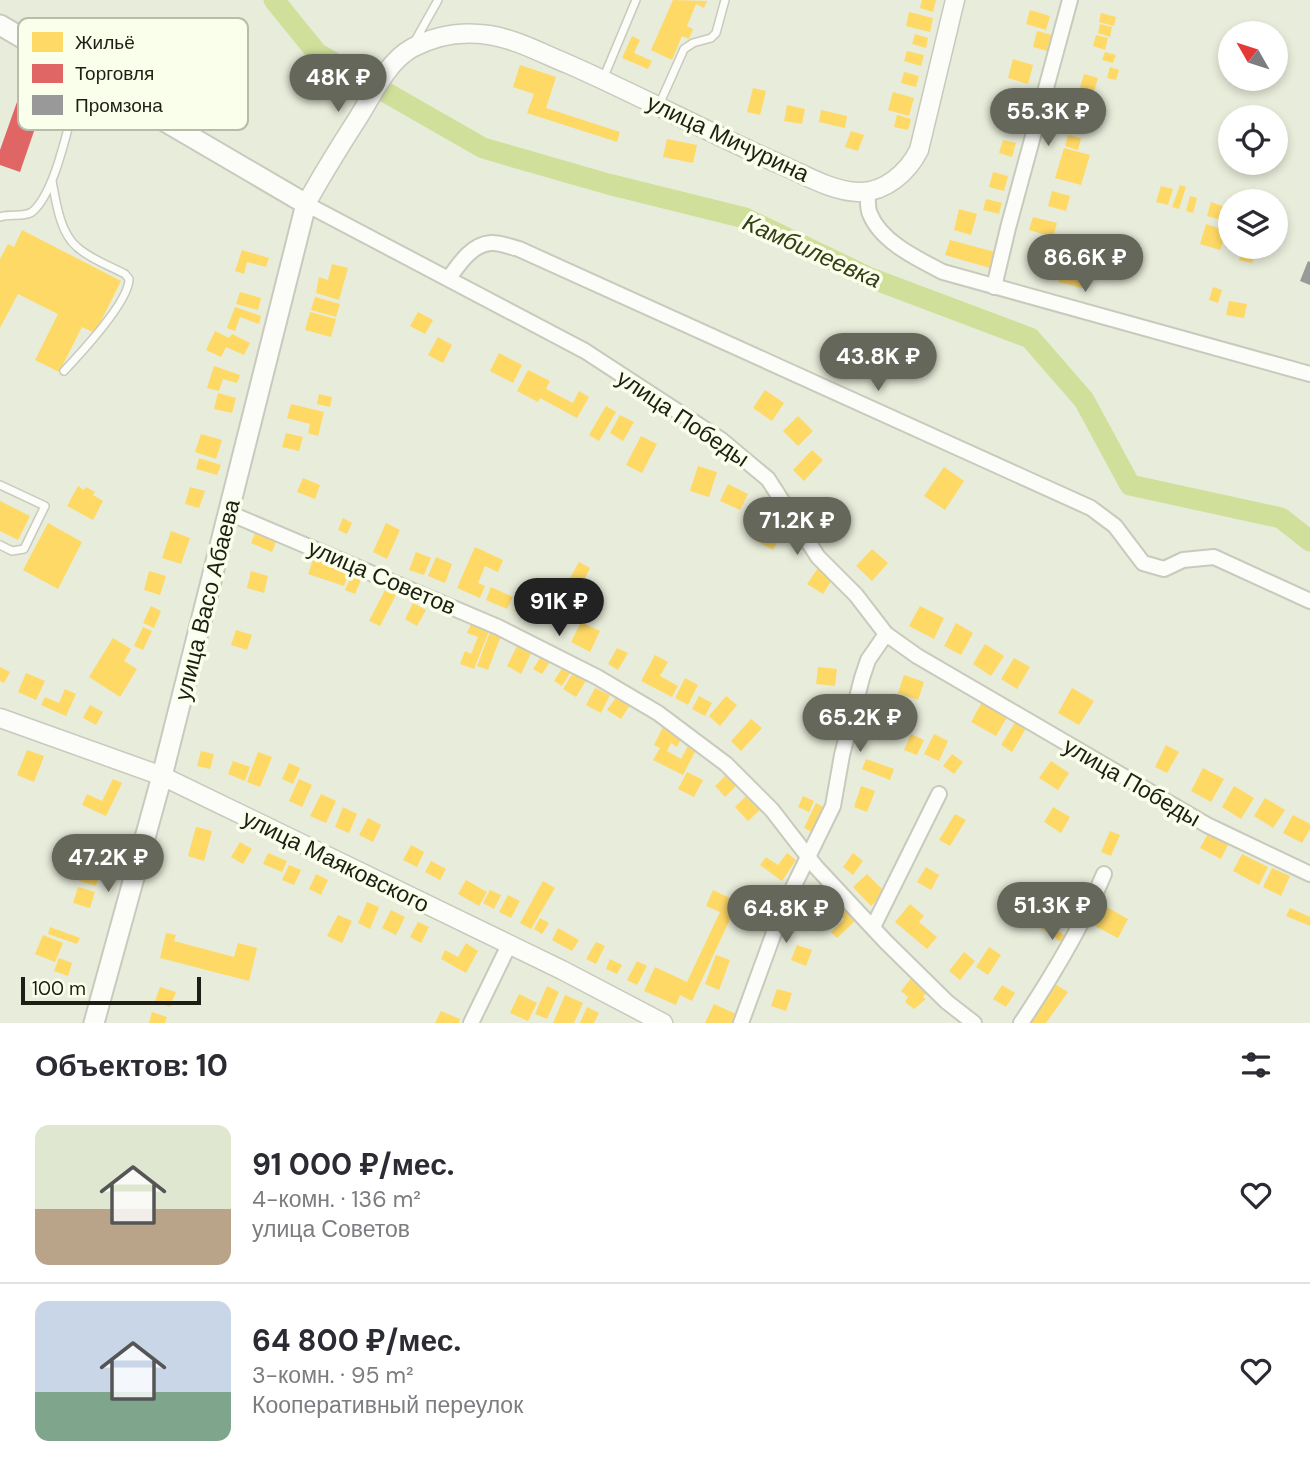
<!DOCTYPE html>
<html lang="ru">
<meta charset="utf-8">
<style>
:root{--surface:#fff;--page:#f7f7f7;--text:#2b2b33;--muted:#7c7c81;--line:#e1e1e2;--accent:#646759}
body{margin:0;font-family:"DM Sans",sans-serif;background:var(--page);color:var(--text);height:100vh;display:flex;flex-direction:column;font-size:26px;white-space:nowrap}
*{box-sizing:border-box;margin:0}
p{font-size:23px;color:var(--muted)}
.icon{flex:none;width:38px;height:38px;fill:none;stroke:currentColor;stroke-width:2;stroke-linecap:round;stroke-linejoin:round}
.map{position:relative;height:1023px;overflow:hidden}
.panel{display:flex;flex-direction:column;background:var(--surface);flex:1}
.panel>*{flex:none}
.needle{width:46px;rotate:309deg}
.tools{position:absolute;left:1218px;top:21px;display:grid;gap:14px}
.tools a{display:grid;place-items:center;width:70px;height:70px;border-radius:50%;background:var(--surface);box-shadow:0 4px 10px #0003;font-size:35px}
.scale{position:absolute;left:21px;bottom:18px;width:180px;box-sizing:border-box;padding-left:7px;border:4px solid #1d1f14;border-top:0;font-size:19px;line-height:24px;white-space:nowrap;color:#1d1f14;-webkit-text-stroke:5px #faffeb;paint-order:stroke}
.price{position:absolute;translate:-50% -60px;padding:0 16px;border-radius:24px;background:var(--accent);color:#fff;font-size:23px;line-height:46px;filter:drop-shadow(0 2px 4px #0008)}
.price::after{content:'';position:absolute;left:50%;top:42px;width:21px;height:16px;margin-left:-10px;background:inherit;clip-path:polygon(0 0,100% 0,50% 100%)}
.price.active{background:#222;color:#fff}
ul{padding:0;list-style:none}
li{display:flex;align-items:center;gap:21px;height:175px;padding:0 35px}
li+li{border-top:2px solid var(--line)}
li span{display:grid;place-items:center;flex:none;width:196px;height:140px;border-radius:14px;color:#555}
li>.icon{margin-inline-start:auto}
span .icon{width:84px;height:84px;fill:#fffc;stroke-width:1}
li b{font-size:30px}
h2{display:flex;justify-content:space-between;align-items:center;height:84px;padding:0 35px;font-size:30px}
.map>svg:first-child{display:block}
.homes{fill:#ffd966}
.shops{fill:#e06666}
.industry{fill:#999}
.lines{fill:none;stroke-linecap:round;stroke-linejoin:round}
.river{stroke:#d0df9a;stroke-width:21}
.service-casing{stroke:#c8cabd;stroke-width:10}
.minor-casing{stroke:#c8cabd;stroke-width:18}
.tertiary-casing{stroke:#c8cabd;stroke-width:21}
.secondary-casing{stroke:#c8cabd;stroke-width:23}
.service{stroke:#fcfcf9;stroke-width:7}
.minor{stroke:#fcfcf9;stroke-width:14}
.tertiary{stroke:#fcfcf9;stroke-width:18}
.secondary{stroke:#fcfcf9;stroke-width:19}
.labels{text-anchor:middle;stroke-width:7;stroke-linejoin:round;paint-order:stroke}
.street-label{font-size:23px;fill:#1d1f14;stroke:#faffeb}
.water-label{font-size:24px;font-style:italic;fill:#363d17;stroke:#faffeb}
.key{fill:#faffeb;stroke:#b8bcaa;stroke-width:2}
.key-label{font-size:19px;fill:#1d1f14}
</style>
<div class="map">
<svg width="1310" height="1023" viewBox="0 0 1310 1023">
<rect width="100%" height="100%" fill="#e8ecda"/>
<!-- homes -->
<path class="homes" d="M 673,0 L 707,1 L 704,8 L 696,4 L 687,26 L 693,29 L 689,39 L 682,36 L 672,60 L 651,50 Z
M 922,0 L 936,0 L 933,12 L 920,8 Z
M 1030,10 L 1050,16 L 1046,30 L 1026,24 Z
M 909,12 L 933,18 L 930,32 L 906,26 Z
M 1101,13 L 1116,17 L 1114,26 L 1099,22 Z
M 1100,24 L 1112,27 L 1110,37 L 1098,33 Z
M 1037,31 L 1056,36 L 1051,52 L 1033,47 Z
M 915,34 L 928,38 L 926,48 L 912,44 Z
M 1096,35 L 1108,38 L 1105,50 L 1093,46 Z
M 632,36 L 640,40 L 634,53 L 652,61 L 648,69 L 622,58 Z
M 907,51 L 924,55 L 921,66 L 904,61 Z
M 1105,52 L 1116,55 L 1113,63 L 1102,60 Z
M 1013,59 L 1033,65 L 1028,84 L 1008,78 Z
M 520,65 L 556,77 L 546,108 L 620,132 L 617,142 L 527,113 L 534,94 L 513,87 Z
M 1110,67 L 1119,70 L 1116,80 L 1107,78 Z
M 904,72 L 919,76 L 916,87 L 901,83 Z
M 1084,74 L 1098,78 L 1093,95 L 1079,91 Z
M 753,88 L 766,91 L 760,115 L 747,112 Z
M 893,92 L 914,98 L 909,116 L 888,110 Z
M 1012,92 L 1029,97 L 1026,110 L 1008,105 Z
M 787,105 L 805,109 L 802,124 L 784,121 Z
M 821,110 L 847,116 L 845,128 L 819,122 Z
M 1075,110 L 1089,114 L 1086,126 L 1072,122 Z
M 1010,114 L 1025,118 L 1020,134 L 1005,130 Z
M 897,115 L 911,119 L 908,130 L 894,127 Z
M 851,131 L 864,135 L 858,151 L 845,147 Z
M 1068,135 L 1081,138 L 1078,150 L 1065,146 Z
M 667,139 L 697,145 L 693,163 L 663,157 Z
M 1003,140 L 1016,143 L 1012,157 L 999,153 Z
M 1064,148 L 1090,155 L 1081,185 L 1055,178 Z
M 993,172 L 1008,176 L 1004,191 L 989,187 Z
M 1180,185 L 1186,187 L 1179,209 L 1172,207 Z
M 1161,186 L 1173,189 L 1168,205 L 1156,202 Z
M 1052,191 L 1070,196 L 1066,211 L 1048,206 Z
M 1190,196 L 1197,198 L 1193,213 L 1186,211 Z
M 986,199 L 1002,203 L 999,214 L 983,210 Z
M 1211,202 L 1225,207 L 1221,220 L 1207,216 Z
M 959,209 L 977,214 L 971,235 L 954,230 Z
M 1033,217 L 1057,223 L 1053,237 L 1029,230 Z
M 1206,224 L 1227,231 L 1220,250 L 1200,244 Z
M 22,230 L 121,281 L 95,333 L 82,327 L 59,372 L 35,360 L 58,314 L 18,294 L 0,328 L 0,259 L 8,244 L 14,247 Z
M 950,240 L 995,252 L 990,268 L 945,255 Z
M 1243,247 L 1257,248 L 1252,263 L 1239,260 Z
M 242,250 L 269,258 L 266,267 L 247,262 L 244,274 L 235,271 Z
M 1065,258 L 1089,265 L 1082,288 L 1058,282 Z
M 332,264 L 348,268 L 339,300 L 316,293 L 319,277 L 328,280 Z
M 1213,287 L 1222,290 L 1218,303 L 1209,300 Z
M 240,292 L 261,298 L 258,310 L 236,304 Z
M 315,297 L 340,304 L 336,317 L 311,310 Z
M 1229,301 L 1247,304 L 1244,318 L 1226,315 Z
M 235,307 L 261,316 L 259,324 L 240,317 L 235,331 L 227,328 Z
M 310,312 L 336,319 L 331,337 L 305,330 Z
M 418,312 L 433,320 L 425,334 L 410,326 Z
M 215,331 L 229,338 L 232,334 L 250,343 L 244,355 L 226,347 L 221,357 L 206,350 Z
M 438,337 L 452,345 L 443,363 L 428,355 Z
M 499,353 L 522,365 L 513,383 L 490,371 Z
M 214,366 L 240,375 L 237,383 L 223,379 L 219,391 L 207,388 Z
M 528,370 L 550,381 L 546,389 L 573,403 L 579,391 L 589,397 L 577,418 L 540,398 L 538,402 L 517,391 Z
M 765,390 L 784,403 L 772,421 L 753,408 Z
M 218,393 L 236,398 L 232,413 L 214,409 Z
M 319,394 L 332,397 L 330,407 L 317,404 Z
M 291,404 L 324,412 L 318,436 L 308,433 L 310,424 L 287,418 Z
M 606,406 L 616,412 L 599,441 L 589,435 Z
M 620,415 L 634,422 L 623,441 L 610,433 Z
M 798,416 L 813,431 L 798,446 L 783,431 Z
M 286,433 L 303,437 L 299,451 L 282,447 Z
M 201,434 L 222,440 L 216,459 L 195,452 Z
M 641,436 L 657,444 L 642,473 L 626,465 Z
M 812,450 L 823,460 L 804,481 L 793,470 Z
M 199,458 L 221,465 L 217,475 L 196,469 Z
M 698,466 L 717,472 L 709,497 L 690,491 Z
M 944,467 L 964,481 L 945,510 L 924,496 Z
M 303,478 L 320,485 L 315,499 L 297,492 Z
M 728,484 L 748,494 L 740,510 L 720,501 Z
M 78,486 L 84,490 L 86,487 L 95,492 L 93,495 L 103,501 L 93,520 L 67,506 Z
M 190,487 L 205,491 L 199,508 L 185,504 Z
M 833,499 L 846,512 L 832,527 L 818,515 Z
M 0,501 L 30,516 L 18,540 L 0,531 Z
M 768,512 L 788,524 L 773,550 L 753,539 Z
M 343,518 L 352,523 L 347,534 L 338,530 Z
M 48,523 L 82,542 L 58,589 L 23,570 Z
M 386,523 L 400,530 L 387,559 L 373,552 Z
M 171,531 L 190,538 L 181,564 L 162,558 Z
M 256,531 L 277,539 L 272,552 L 251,543 Z
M 475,547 L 503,560 L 498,572 L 485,566 L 478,583 L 485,586 L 480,598 L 457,588 Z
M 872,549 L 888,563 L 872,581 L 856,566 Z
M 416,552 L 431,558 L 424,575 L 409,570 Z
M 314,557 L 350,570 L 344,586 L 308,574 Z
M 436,557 L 452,564 L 445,583 L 428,576 Z
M 579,562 L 590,568 L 582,584 L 570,578 Z
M 818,568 L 833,578 L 823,594 L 807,584 Z
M 149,571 L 166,576 L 160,595 L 144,590 Z
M 251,571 L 268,576 L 264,593 L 247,588 Z
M 351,576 L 361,580 L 355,594 L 345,590 Z
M 534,578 L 545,583 L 527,618 L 514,611 L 521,596 Z
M 491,587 L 513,597 L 507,609 L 486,600 Z
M 385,590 L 396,595 L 380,626 L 369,621 Z
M 413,603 L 426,610 L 417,626 L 405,619 Z
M 151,606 L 161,611 L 154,628 L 143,623 Z
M 920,606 L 944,618 L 934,639 L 909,626 Z
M 581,622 L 600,631 L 590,652 L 571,642 Z
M 956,623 L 973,633 L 961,655 L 944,646 Z
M 471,624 L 489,631 L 474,669 L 460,664 L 465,651 L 471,654 L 478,637 L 467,633 Z
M 143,627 L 152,631 L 143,650 L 134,646 Z
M 491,629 L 502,633 L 488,670 L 477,666 Z
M 236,630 L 252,635 L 247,650 L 231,645 Z
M 113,638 L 131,649 L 124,661 L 137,669 L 120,697 L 89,677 Z
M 518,644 L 532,651 L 521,674 L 507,666 Z
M 985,644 L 1004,656 L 991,676 L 973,664 Z
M 617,648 L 628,653 L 618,670 L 608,664 Z
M 543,653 L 552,659 L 542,674 L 533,669 Z
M 655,655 L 668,662 L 660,676 L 678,686 L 672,697 L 641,681 Z
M 1014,658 L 1030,667 L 1017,689 L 1001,679 Z
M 564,665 L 572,670 L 562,686 L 554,681 Z
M 0,667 L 10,672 L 4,683 L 0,681 Z
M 818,667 L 837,669 L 835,686 L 816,684 Z
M 574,671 L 587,679 L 576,697 L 563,689 Z
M 26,673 L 45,681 L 36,700 L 18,692 Z
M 904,675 L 924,682 L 918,700 L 898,693 Z
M 685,678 L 698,685 L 688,705 L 675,698 Z
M 595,688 L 610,695 L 601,713 L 586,705 Z
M 1072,688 L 1094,701 L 1079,725 L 1058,713 Z
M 65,689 L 76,694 L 66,716 L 41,705 L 45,697 L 59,703 Z
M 617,696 L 630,705 L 621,719 L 607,710 Z
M 699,696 L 712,703 L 705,716 L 692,709 Z
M 726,696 L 737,705 L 720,726 L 709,716 Z
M 982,702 L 1007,717 L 996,736 L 971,722 Z
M 90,705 L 103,712 L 96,725 L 83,718 Z
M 895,709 L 914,715 L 909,731 L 893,726 L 889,740 L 879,737 L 887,714 L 893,716 Z
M 751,719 L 762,728 L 741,751 L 731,741 Z
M 1017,719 L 1028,725 L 1012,752 L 1001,745 Z
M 663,727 L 682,737 L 677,747 L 671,743 L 667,751 L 681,759 L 690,742 L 698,746 L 683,775 L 653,760 L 660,748 L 654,745 Z
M 911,734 L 924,740 L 917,755 L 904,750 Z
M 934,734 L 948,741 L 939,761 L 924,754 Z
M 1166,745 L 1179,752 L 1167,773 L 1155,767 Z
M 27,750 L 44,756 L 34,782 L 17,775 Z
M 201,751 L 214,754 L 210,769 L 197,766 Z
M 258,752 L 272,757 L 260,787 L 247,782 Z
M 952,754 L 963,762 L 954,774 L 943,766 Z
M 866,759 L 894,769 L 890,780 L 862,769 Z
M 233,761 L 250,767 L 245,781 L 228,774 Z
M 1051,761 L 1069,773 L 1058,790 L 1039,778 Z
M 289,763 L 300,768 L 293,784 L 282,779 Z
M 1203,768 L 1224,779 L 1211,802 L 1191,791 Z
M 687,772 L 703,780 L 694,797 L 678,789 Z
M 727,774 L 738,784 L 725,797 L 715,786 Z
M 113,779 L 122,783 L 106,816 L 82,805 L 87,794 L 102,801 Z
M 299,779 L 312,785 L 302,807 L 289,801 Z
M 861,786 L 875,791 L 867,812 L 854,807 Z
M 1234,786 L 1254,798 L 1241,819 L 1222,807 Z
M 750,792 L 763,807 L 748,821 L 735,807 Z
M 321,794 L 336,801 L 326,823 L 310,816 Z
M 803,796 L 814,801 L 809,812 L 798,807 Z
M 1265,798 L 1285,810 L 1273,828 L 1254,816 Z
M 816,803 L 827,809 L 814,833 L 804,828 Z
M 343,807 L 357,814 L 349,833 L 335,827 Z
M 1053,807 L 1070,817 L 1061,833 L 1044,822 Z
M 955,814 L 966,820 L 950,846 L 939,840 Z
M 1293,815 L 1310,824 L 1310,829 L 1302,843 L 1283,833 Z
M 368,818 L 381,825 L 373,842 L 359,835 Z
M 196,827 L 212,831 L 204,861 L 188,856 Z
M 1110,831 L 1120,835 L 1111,856 L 1101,852 Z
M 1209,832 L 1229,843 L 1221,859 L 1200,848 Z
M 240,842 L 252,849 L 243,864 L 231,857 Z
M 89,843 L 108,849 L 104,861 L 85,855 Z
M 411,845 L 424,852 L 417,867 L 403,860 Z
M 268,853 L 287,861 L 282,872 L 263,864 Z
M 787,853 L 796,860 L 782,881 L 760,865 L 766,857 L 778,865 Z
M 853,853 L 863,861 L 853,875 L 843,867 Z
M 1242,854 L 1268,867 L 1259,885 L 1233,871 Z
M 431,861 L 446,869 L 440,880 L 425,872 Z
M 289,865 L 301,870 L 294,885 L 282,880 Z
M 83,867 L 100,872 L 96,886 L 79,881 Z
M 926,867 L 939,875 L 931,890 L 917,882 Z
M 1272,868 L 1290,876 L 1281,896 L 1263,887 Z
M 316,874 L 328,880 L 321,895 L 309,889 Z
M 867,874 L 885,892 L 871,906 L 853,887 Z
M 466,880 L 487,892 L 479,906 L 458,894 Z
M 543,881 L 555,888 L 531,929 L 520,923 Z
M 820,883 L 832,892 L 824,903 L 811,893 Z
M 78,887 L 95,892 L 90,908 L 73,903 Z
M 490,890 L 501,895 L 494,909 L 483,903 Z
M 713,890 L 738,902 L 692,1001 L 680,995 L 676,1005 L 644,991 L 655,967 L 687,982 L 720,912 L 706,906 Z
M 508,895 L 520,901 L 511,918 L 499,912 Z
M 835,897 L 856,920 L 837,938 L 831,932 L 844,919 L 829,903 Z
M 367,902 L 379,907 L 370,929 L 358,923 Z
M 910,904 L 924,916 L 919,922 L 937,937 L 927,949 L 895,922 Z
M 1103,905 L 1128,919 L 1118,938 L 1093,925 Z
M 1056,906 L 1068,915 L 1058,931 L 1065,936 L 1061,942 L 1041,928 Z
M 1290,908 L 1310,917 L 1310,926 L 1286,916 Z
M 391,910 L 405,917 L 396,935 L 382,928 Z
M 751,910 L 770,918 L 764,932 L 745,925 Z
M 338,915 L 352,921 L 342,943 L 327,936 Z
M 540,918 L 549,923 L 542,934 L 534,929 Z
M 418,922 L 429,927 L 421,943 L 410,937 Z
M 50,927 L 80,938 L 77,944 L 48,934 Z
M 558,928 L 579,940 L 572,951 L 552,940 Z
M 166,933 L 176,935 L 174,941 L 234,957 L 238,943 L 257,948 L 249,981 L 160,958 Z
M 43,935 L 63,943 L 55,962 L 35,954 Z
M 596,942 L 605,946 L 596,964 L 586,959 Z
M 466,943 L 478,951 L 466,973 L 441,959 L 445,950 L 458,957 Z
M 797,945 L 812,950 L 806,966 L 791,960 Z
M 989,947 L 1001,955 L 988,975 L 976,967 Z
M 964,952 L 975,961 L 960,980 L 949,971 Z
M 716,955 L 730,960 L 719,990 L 705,984 Z
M 59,958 L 72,963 L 68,976 L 54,971 Z
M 610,959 L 622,965 L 617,974 L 606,969 Z
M 637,961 L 647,966 L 637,985 L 627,980 Z
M 913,976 L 930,989 L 923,997 L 926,999 L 914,1009 L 905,1002 L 908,997 L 901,991 Z
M 1055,984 L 1068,992 L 1046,1023 L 1029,1023 Z
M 1002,985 L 1015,993 L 1006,1007 L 993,999 Z
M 547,986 L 559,992 L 547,1019 L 535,1014 Z
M 160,987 L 176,992 L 170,1007 L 155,1001 Z
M 777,989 L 792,993 L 786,1011 L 771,1006 Z
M 519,994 L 537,1003 L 528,1021 L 510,1013 Z
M 565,995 L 583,1003 L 574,1023 L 553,1023 Z
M 714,1004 L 736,1014 L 732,1023 L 705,1023 Z
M 587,1007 L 599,1013 L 594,1023 L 580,1023 Z
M 441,1011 L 460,1019 L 459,1023 L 435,1023 Z
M 152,1012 L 167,1017 L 165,1023 L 149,1023 Z"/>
<!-- shops -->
<path class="shops" d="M 23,85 L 52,95 L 48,107 L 43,105 L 20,172 L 0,165 L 0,150 Z"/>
<!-- industry -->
<path class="industry" d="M 1308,261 L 1310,262 L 1310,285 L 1300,281 Z"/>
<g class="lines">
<!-- river -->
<path class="river" d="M 274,0 L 317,53 L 483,148 L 608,184 L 745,218 L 868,277 L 1030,338 L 1084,400 L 1130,485 L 1281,518 L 1310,541"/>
<defs>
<path id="service" d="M 415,41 L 438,0
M 603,79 L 636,0
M 659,105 L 684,49 L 693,43 L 711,38 L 716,33 L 725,0
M 52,181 C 56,202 60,233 77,247 C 90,259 110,266 125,274 L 129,279 C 129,302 80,354 64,371
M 0,217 C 10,213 23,218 32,212 C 54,194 66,134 74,106 L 58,86 L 65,63
M 0,485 L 45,506 L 24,549 L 12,551 L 0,545"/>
<path id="minor" d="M 868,192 C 868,198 867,208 870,214 C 881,242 918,259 943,272 L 1310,374
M 306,204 L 585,351 L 720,439 L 768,479 L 818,557 L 856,595 L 886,634 L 917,656 L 1207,825 L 1310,874
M 449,278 C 459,264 472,244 491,243 C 499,242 510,247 519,249 L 1091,508 L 1115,526 L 1143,563 L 1164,569 L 1183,560 L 1214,557 L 1310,601
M 994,287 L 1008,228 L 1070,0
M 229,513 L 498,627 L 597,677 L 658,713 L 726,764 L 772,810 L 816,867 L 886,942 L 947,1002 L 974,1023
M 873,927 L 939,794
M 471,1023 L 509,945
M 741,1023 L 783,908 L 833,806 L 842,755 L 862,678 L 868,660 L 886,634
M 1021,1023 C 1053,975 1082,927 1104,874"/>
<path id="tertiary" d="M 306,204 C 322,175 340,146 358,118 C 373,94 387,62 412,48 C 436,35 463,31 489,35 C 516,39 543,54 568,64 C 641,96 711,134 784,166 C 807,176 832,191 858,192 C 885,193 908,172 919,150 L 955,0
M 0,718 L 162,776 L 562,970 L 663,1023"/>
<path id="secondary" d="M 0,25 L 306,204 L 162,776 L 94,1023"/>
</defs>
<!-- service casing -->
<use href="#service" class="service-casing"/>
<!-- minor casing -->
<use href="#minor" class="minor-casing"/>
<!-- tertiary casing -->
<use href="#tertiary" class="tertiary-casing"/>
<!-- secondary casing -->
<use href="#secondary" class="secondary-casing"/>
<!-- service -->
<use href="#service" class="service"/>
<!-- minor -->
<use href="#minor" class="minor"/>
<!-- tertiary -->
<use href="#tertiary" class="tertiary"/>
<!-- secondary -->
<use href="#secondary" class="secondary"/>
</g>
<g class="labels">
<!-- street labels -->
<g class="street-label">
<text transform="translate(728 138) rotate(25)" y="8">улица Мичурина</text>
<text transform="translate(683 418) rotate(34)" y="8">улица Победы</text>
<text transform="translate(382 577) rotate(23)" y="8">улица Советов</text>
<text transform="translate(207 600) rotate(-76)" y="8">улица Васо Абаева</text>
<text transform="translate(1132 782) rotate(30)" y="8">улица Победы</text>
<text transform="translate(336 861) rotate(26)" y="8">улица Маяковского</text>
</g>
<!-- water labels -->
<g class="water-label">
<text transform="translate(812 251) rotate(24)" y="8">Камбилеевка</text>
</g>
</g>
<!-- legend -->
<rect x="18" y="18" width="230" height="112" rx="10" class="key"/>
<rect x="32" y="32" width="31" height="20" fill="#ffd966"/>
<rect x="32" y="64" width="31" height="19" fill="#e06666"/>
<rect x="32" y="95" width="31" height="20" fill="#999"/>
<g class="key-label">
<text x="75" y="49">Жильё</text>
<text x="75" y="80">Торговля</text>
<text x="75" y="112">Промзона</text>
</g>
</svg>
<div class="tools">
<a><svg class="needle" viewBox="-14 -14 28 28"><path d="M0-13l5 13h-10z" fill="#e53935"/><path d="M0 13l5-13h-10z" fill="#7c7c81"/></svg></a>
<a><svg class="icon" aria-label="locate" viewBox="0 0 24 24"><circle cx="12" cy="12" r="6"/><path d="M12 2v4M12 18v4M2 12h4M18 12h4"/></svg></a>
<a><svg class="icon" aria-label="layers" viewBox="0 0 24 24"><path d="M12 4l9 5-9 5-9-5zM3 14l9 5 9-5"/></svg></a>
</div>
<div class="scale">100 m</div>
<b class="price" style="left:338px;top:114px">48K ₽</b>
<b class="price" style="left:1048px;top:148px">55.3K ₽</b>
<b class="price" style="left:1085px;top:294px">86.6K ₽</b>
<b class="price" style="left:878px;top:393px">43.8K ₽</b>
<b class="price" style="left:797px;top:557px">71.2K ₽</b>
<b class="price active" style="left:559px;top:638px">91K ₽</b>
<b class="price" style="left:860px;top:754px">65.2K ₽</b>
<b class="price" style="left:108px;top:894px">47.2K ₽</b>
<b class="price" style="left:1052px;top:942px">51.3K ₽</b>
<b class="price" style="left:786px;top:945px">64.8K ₽</b>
</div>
<section class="panel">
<h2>Объектов: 10<svg class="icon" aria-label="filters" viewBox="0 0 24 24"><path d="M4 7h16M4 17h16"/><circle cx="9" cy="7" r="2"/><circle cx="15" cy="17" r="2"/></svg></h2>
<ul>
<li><span style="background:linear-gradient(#dfe7d0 60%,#b9a48a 0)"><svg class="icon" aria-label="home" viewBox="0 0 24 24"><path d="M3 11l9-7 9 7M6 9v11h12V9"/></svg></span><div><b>91 000 ₽/мес.</b><p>4-комн. · 136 m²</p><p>улица Советов</p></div><svg class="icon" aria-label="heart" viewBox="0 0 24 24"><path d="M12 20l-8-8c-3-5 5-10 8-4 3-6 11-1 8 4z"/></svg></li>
<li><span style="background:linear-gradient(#c9d6e8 65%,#7fa58c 0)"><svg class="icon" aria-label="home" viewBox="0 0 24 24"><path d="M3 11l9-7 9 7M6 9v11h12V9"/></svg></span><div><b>64 800 ₽/мес.</b><p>3-комн. · 95 m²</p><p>Кооперативный переулок</p></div><svg class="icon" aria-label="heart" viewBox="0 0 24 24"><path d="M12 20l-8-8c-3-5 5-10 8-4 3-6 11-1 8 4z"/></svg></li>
</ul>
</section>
